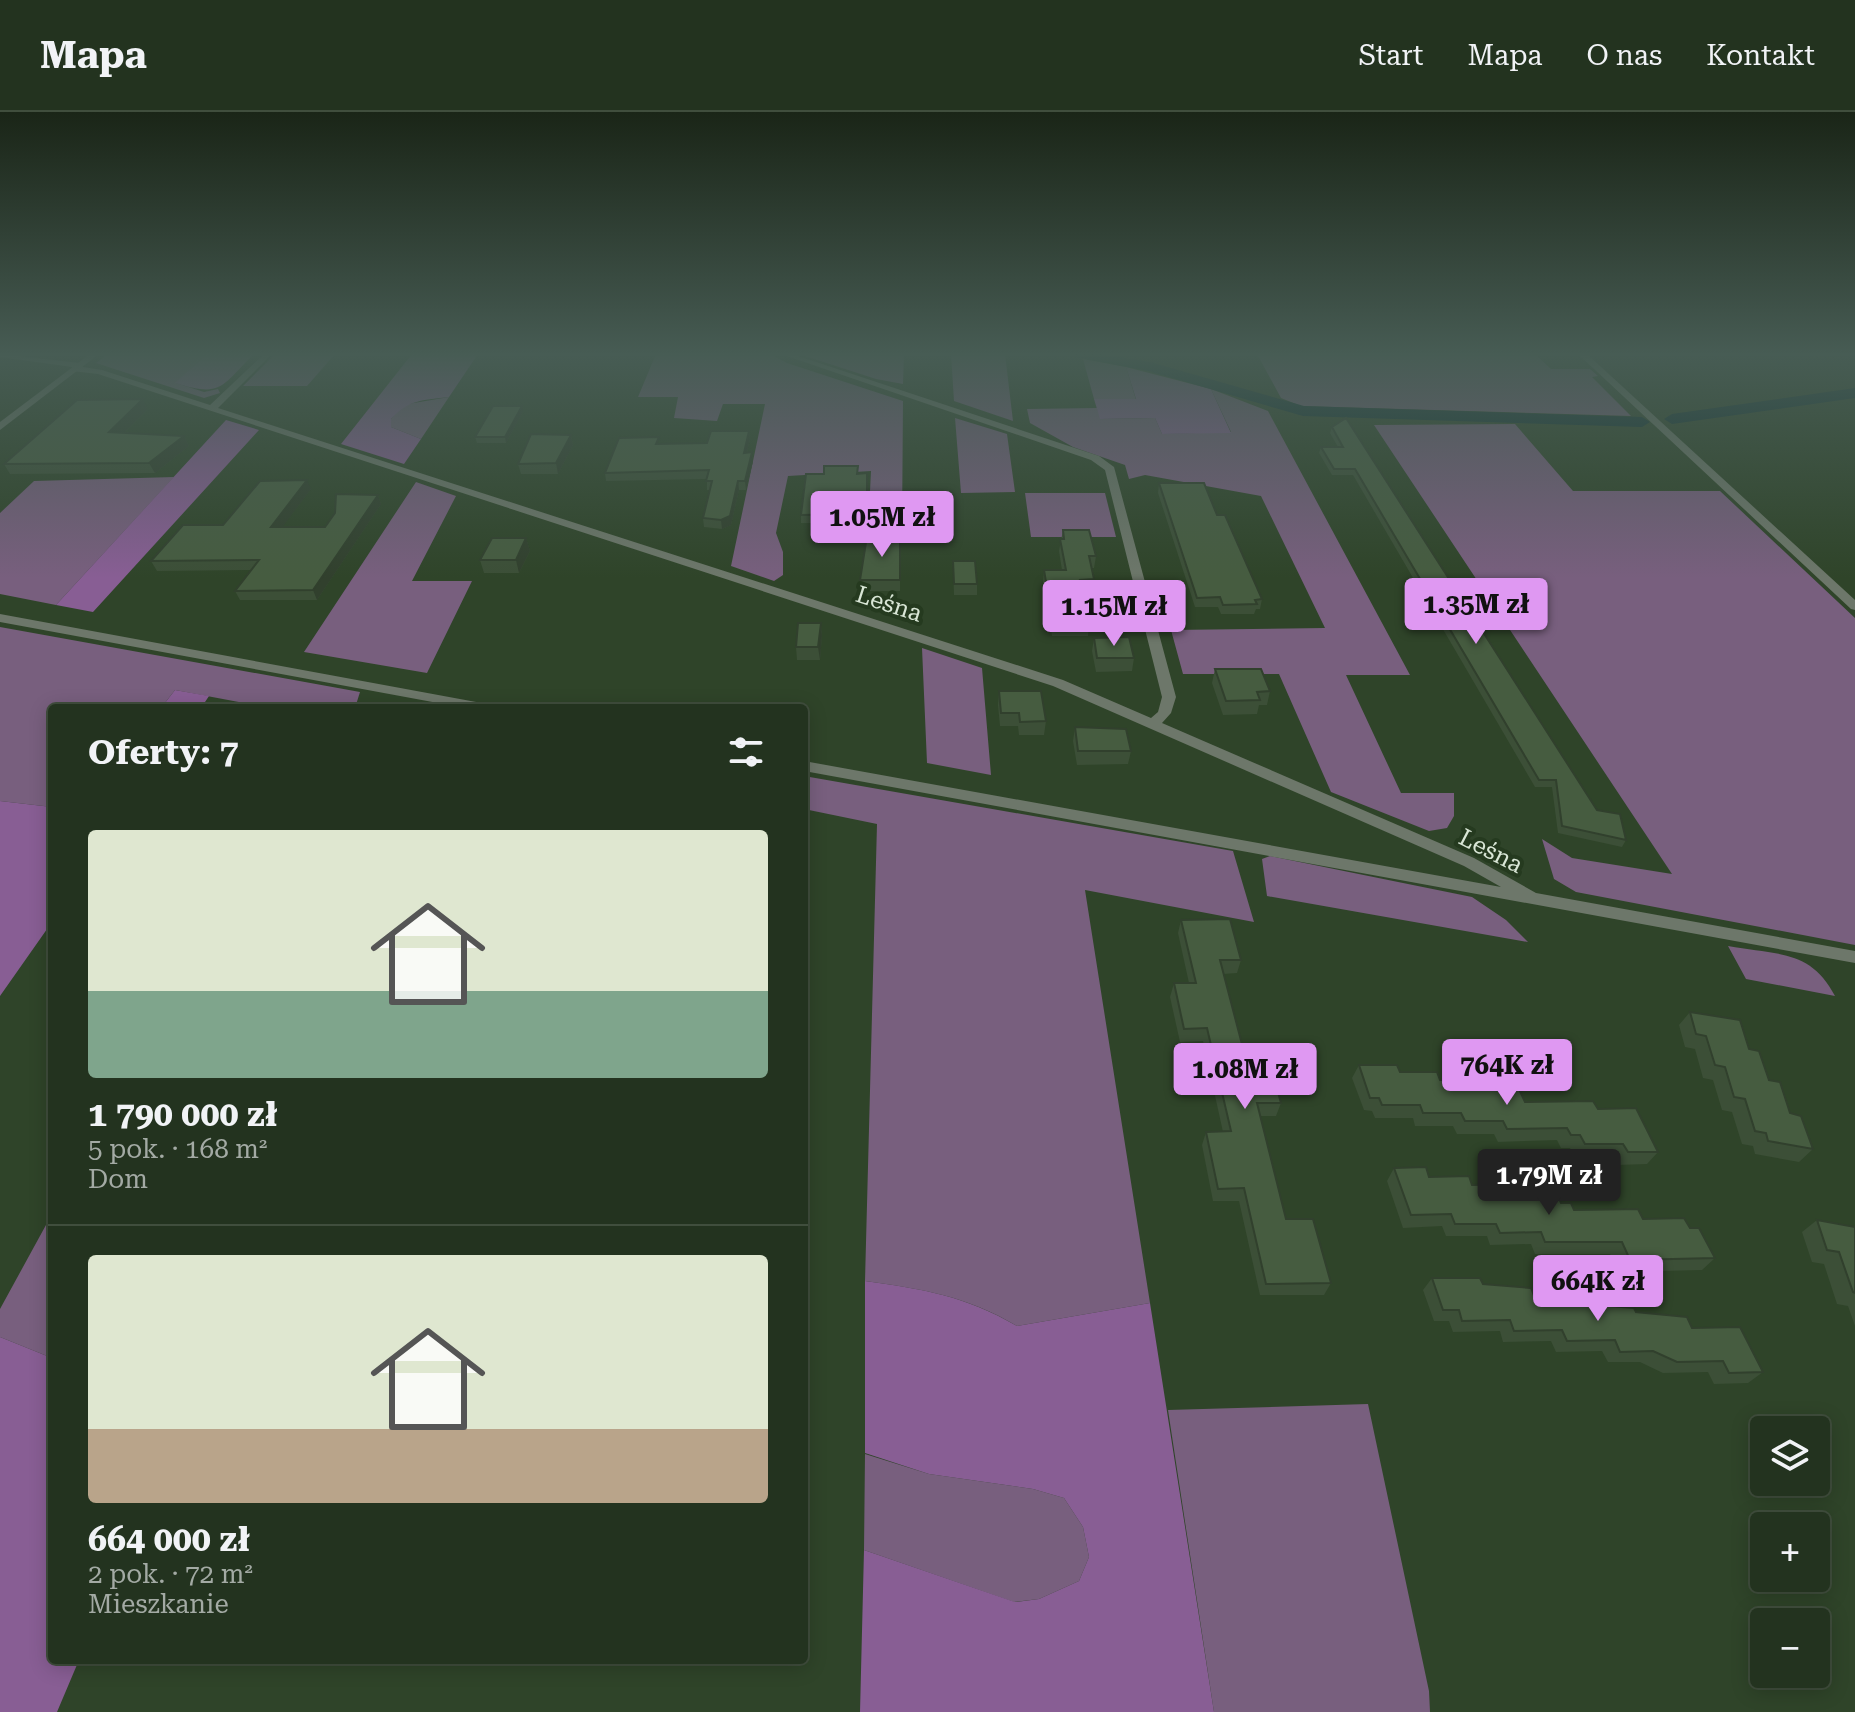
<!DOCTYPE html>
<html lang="pl">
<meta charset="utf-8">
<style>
:root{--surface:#23331f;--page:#2b3b28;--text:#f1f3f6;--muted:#a3aaa4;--line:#404e3d;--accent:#df98f2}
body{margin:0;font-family:"Roboto Serif",serif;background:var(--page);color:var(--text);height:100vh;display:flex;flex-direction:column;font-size:30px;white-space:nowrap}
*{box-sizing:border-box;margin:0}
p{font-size:26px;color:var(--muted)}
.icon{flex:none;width:44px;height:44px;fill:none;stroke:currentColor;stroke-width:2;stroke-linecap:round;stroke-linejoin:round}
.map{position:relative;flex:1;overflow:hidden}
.sheet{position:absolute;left:48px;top:592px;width:760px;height:960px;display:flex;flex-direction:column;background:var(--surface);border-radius:8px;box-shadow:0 4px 20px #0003,0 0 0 2px var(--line)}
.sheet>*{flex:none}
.tools{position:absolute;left:1750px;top:1304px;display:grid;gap:16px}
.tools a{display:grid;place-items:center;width:80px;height:80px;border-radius:8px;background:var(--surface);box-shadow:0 4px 20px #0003,0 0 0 2px var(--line);font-size:40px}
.price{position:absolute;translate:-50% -68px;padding:0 18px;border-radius:8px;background:var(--accent);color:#111;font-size:26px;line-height:52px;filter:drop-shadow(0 2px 4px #0008)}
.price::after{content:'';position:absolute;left:50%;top:48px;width:24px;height:18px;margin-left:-12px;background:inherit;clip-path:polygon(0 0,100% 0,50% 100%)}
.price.current{background:#222;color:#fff}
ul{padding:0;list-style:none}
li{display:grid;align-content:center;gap:16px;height:424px;padding:0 40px}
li+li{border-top:2px solid var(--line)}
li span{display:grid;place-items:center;height:248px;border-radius:8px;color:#555}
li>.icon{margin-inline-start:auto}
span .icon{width:144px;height:144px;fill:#fffc;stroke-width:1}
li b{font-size:34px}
h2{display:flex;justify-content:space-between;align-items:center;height:96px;padding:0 40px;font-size:34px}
header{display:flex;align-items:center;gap:48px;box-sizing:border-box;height:112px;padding:0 40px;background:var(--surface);border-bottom:2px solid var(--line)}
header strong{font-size:38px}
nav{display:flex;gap:44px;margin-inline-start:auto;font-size:28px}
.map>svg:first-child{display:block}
.green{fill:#785f7e}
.forest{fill:#885e94}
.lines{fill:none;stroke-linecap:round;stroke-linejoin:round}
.canal{fill:#0e2f31;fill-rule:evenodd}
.minor{fill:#6d776a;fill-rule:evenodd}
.tertiary{fill:#6d776a;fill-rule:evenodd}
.wall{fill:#3c4f37}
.shaded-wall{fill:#31402d}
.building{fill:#465c40;stroke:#31402d;stroke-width:2}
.labels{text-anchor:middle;stroke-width:8;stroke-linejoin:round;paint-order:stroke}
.far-street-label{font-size:24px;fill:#d9e6d6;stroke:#253a1f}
</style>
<header>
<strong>Mapa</strong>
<nav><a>Start</a><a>Mapa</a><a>O nas</a><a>Kontakt</a></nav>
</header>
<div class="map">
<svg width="1855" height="1600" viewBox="0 0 1855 1600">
<rect width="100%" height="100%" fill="#2f4429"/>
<!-- green -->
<path class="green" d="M 108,242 L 207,242 L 176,271 L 204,280 L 218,277 L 220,281 L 204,286 L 96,251 Z
M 275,242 L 335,242 L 307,274 L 243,274 Z
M 656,242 L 770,242 L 787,251 L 903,289 L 902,420 L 868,420 L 871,359 L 788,364 L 776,421 L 783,440 L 783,463 L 774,469 L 731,454 L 765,292 L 723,292 L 717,309 L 674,306 L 678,285 L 638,285 Z
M 799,242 L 904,242 L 903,272 L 876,267 Z
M 951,242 L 1005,242 L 1013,309 L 954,289 Z
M 1257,242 L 1535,242 L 1551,257 L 1590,257 L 1598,264 L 1592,265 L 1631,304 L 1301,294 L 1281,286 Z
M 1083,247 L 1126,255 L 1136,288 L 1094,287 Z
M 1211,277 L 1268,299 L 1410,563 L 1346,563 L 1401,681 L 1454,681 L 1454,704 L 1447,716 L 1429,719 L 1331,680 L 1279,562 L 1183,562 L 1171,518 L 1325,516 L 1261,384 L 1145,363 L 1129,367 L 1125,353 L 1073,335 L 1030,311 L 1027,297 L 1097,296 L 1101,307 L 1155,306 L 1162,322 L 1231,320 Z
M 449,285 L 421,327 L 391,315 L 391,307 L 402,293 Z
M 955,306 L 1007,322 L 1015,380 L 961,381 Z
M 1515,312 L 1573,379 L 1720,379 L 1855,506 L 1855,833 L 1576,780 L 1554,767 L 1542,727 L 1572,746 L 1672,762 L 1374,313 Z
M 174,365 L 56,493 L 0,482 L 0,401 L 34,369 Z
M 416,370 L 456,384 L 412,469 L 472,469 L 427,561 L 304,540 Z
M 1025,381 L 1105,381 L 1116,425 L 1031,425 Z
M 0,515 L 360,580 L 355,596 L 270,596 L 175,578 L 161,596 L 52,596 L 52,695 L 0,689 Z
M 922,536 L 982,556 L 991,663 L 927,651 Z
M 804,664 L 1233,739 L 1254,810 L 1085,778 L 1150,1191 L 1017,1214 C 967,1184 922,1177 865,1169 L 877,712 L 804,697 Z
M 1270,744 L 1472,785 L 1506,808 L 1528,830 L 1267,784 L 1262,747 Z
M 1728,834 C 1776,843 1811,837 1835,884 L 1746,867 Z
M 52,1102 L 52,1246 L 0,1225 L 0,1197 Z
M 1368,1292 L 1429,1579 L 1430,1600 L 1214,1600 L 1168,1298 Z
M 865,1342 L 929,1362 L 1033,1377 L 1064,1386 L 1083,1415 L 1089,1445 L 1079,1469 L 1039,1487 L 1014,1490 L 864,1438 Z"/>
<!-- forest -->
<path class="forest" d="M 207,242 L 254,242 C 221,274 223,286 175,271 Z
M 412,242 L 478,242 L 449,285 C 424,288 409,287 391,307 L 391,315 L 421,327 L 404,352 L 341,332 Z
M 1126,255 L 1211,277 L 1231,321 L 1162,322 L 1155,306 L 1100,307 L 1094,287 L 1136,287 Z
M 226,308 L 259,318 L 93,500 L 56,493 Z
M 175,578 L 209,584 L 201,596 L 161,596 Z
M 0,689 L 52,695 L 52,810 L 0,884 Z
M 865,1169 C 923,1177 966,1184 1017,1214 L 1150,1191 L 1214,1600 L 860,1600 L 864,1438 L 1015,1490 L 1039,1487 L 1079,1469 L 1089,1445 L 1083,1415 L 1064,1386 L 1033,1377 L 929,1362 L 865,1341 Z
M 0,1225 L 52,1246 L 52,1548 L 79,1548 L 57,1600 L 0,1600 Z"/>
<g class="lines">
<!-- canal -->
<path class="canal" d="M 1073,242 L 1102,242 L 1150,250 L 1304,294 L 1642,305 L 1650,310 L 1642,315 L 1303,304 L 1148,259 L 1075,245 Z
M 1855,276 L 1855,286 L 1672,312 L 1664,307 L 1672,302 Z"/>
<!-- minor -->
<path class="minor" d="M 0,242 L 80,251 L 83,255 L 102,258 L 210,293 L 264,242 L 272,242 L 218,296 L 1063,568 L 1151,606 L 1158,600 L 1162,585 L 1105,358 L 1091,348 L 781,242 L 792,242 L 1099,344 L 1114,355 L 1176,585 L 1171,601 L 1162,611 L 1474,746 L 1536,781 L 1855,839 L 1855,851 L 804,659 L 804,649 L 1501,775 L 1464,754 L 1053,574 L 98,262 L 72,259 L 72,255 L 0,245 Z
M 1578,242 L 1587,242 L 1855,488 L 1855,498 L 1851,497 Z
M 0,502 L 487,592 L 494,596 L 465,596 L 0,510 Z"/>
<!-- tertiary -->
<path class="tertiary" d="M 90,242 L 99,242 L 0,318 L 0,310 Z"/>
</g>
<!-- wall -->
<path class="wall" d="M 1808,242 L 1855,242 L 1855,244 L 1813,245 Z
M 148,297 L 124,321 L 184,324 L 189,334 L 155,361 L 10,362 L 4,352 Z
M 523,300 L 506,331 L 477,331 L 475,325 Z
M 1332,315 L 1597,698 L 1626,728 L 1622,735 L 1558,721 L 1552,675 L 1535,675 L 1353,363 L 1332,363 L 1319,341 L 1321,335 L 1338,335 L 1330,321 Z
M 749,319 L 750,327 L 747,340 L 753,349 L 746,378 L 739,378 L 731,413 L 722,417 L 704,415 L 703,406 L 710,378 L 707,378 L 707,367 L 606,369 L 605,361 L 660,332 L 707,331 Z
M 571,323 L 573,333 L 558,362 L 521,362 L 518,352 Z
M 867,361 L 868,411 L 801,411 L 801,403 L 858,362 Z
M 1159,371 L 1217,403 L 1262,487 L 1260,497 L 1256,497 L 1254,502 L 1221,502 L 1218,495 L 1195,495 L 1158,381 Z
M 311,377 L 282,415 L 325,415 L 378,383 L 381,392 L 317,488 L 240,488 L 235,479 L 251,458 L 157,459 L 151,449 L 223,413 Z
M 1063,418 L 1096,444 L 1094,456 L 1092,456 L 1094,467 L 1093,479 L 1083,480 L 1089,512 L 1088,524 L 1052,524 L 1043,470 L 1044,458 L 1062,458 L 1059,439 Z
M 900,424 L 900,479 L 861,479 L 860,468 Z
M 526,426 L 530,439 L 519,461 L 484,461 L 480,448 Z
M 953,449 L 977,472 L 977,483 L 954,483 Z
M 821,511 L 822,524 L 820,548 L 797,548 L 796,535 Z
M 1094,526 L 1134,546 L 1132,559 L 1096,560 L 1092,539 Z
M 1215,557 L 1270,579 L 1267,593 L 1259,593 L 1257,602 L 1223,603 L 1212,571 Z
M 999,579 L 1046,609 L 1044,623 L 1019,623 L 1018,614 L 1000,614 L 998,593 Z
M 1075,615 L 1131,639 L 1128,652 L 1077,653 L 1073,629 Z
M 1181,808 L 1241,848 L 1237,861 L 1223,862 L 1244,940 L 1281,991 L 1276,1004 L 1260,1004 L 1286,1107 L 1331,1171 L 1324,1183 L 1260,1183 L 1239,1089 L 1213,1089 L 1202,1033 L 1206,1020 L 1223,1020 L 1203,929 L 1180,930 L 1170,885 L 1174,871 L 1189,871 L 1178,821 Z
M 1690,900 L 1749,937 L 1813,1037 L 1799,1050 L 1755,1042 L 1753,1034 L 1742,1032 L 1732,1000 L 1722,998 L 1713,968 L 1703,966 L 1695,937 L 1685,935 L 1679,913 Z
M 1359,953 L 1481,975 L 1525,990 L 1598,997 L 1658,1040 L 1647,1052 L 1617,1053 L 1612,1044 L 1574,1045 L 1570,1036 L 1561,1036 L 1557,1028 L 1498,1030 L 1494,1022 L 1457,1022 L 1453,1014 L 1415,1014 L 1413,1006 L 1375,1006 L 1372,999 L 1364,998 L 1352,966 Z
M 1394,1056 L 1429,1065 L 1561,1091 L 1574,1098 L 1643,1107 L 1690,1116 L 1715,1146 L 1702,1158 L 1618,1160 L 1610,1142 L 1535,1142 L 1531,1132 L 1490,1133 L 1487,1124 L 1446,1124 L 1442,1114 L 1403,1116 L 1387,1069 Z
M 1817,1108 L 1855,1115 L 1855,1214 L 1848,1194 L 1837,1192 L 1824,1152 L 1812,1150 L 1802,1120 Z
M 1432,1166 L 1483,1172 L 1535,1186 L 1636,1200 L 1692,1216 L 1763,1260 L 1748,1271 L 1714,1272 L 1708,1260 L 1663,1261 L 1640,1250 L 1608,1250 L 1602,1239 L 1556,1240 L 1551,1229 L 1503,1230 L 1500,1219 L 1453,1220 L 1449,1209 L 1434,1209 L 1423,1178 Z
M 210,1548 L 246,1548 L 244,1552 L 217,1554 L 209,1551 Z"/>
<!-- shaded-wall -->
<path class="shaded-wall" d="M 143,287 L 148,297 L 115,330 L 109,320 Z
M 522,294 L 523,300 L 506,331 L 505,325 Z
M 749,319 L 750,327 L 745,349 L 744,341 Z
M 571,323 L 573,333 L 558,362 L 556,351 Z
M 184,324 L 189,334 L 155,361 L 149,351 Z
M 752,340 L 753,349 L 746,378 L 745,369 Z
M 307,368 L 311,377 L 275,425 L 271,415 Z
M 738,369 L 739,378 L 731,413 L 722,417 L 721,408 Z
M 378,383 L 381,392 L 317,488 L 313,478 Z
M 526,426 L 530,439 L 519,461 L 516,448 Z
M 821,511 L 822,524 L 820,548 L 818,535 Z
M 237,1548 L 246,1548 L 244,1552 L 237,1549 Z"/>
<!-- building -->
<path class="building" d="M 143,287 L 109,320 L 184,324 L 149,351 L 4,352 L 77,288 Z
M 493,294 L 522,294 L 505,325 L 475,325 Z
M 1346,306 L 1597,698 L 1620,702 L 1626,728 L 1562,714 L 1556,668 L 1539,668 L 1355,357 L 1334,357 L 1321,335 L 1343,335 L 1332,315 Z
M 711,319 L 749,319 L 744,341 L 752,340 L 745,369 L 738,369 L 730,404 L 721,408 L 703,406 L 712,369 L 706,369 L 709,358 L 605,361 L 619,326 L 659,325 L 656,332 L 707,331 Z
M 531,322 L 571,323 L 556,351 L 518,352 Z
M 824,354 L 858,354 L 857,362 L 867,361 L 867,402 L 801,403 L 806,362 L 824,362 Z
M 307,368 L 271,415 L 325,415 L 335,401 L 336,382 L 378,383 L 313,478 L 235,479 L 259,448 L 151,449 L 183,413 L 223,413 L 260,369 Z
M 1159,371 L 1204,371 L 1217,403 L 1225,403 L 1240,437 L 1262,487 L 1255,488 L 1257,492 L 1223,493 L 1220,485 L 1197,486 Z
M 1063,418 L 1089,418 L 1096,444 L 1089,444 L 1094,467 L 1080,468 L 1089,512 L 1053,512 L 1044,458 L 1066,458 L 1060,427 L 1064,427 Z
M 867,424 L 900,424 L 900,468 L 860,468 Z
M 492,426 L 526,426 L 516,448 L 480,448 Z
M 953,449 L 975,449 L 977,472 L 954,472 Z
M 798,511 L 821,511 L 818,535 L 796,535 Z
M 1129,525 L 1134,546 L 1097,546 L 1094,526 Z
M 1215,557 L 1261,557 L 1270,579 L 1257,580 L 1260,588 L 1226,589 Z
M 999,579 L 1041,579 L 1046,609 L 1020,610 L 1019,601 L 1001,601 Z
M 1075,615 L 1126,617 L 1131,639 L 1078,639 Z
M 1230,807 L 1241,848 L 1220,848 L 1244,940 L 1267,940 L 1281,991 L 1257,991 L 1286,1107 L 1313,1107 L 1331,1171 L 1266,1172 L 1244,1076 L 1218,1077 L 1206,1020 L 1231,1019 L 1207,916 L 1184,917 L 1174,871 L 1196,871 L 1181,808 Z
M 1690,900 L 1740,908 L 1749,937 L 1759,939 L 1769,968 L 1780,970 L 1790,1001 L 1801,1004 L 1813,1037 L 1768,1029 L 1766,1021 L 1755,1019 L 1745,987 L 1734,985 L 1725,955 L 1715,953 L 1706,924 L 1696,922 Z
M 1359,953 L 1397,953 L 1400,960 L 1437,960 L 1440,968 L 1477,967 L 1481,975 L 1518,975 L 1525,990 L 1593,989 L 1598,997 L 1636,996 L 1658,1040 L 1628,1040 L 1623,1032 L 1585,1032 L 1580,1023 L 1571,1023 L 1567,1016 L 1507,1017 L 1503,1009 L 1465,1009 L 1461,1001 L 1423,1001 L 1420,993 L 1382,993 L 1379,986 L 1370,986 Z
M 1426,1055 L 1429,1065 L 1469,1064 L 1472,1073 L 1513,1072 L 1517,1082 L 1557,1081 L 1561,1091 L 1571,1091 L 1574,1098 L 1638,1097 L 1643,1107 L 1684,1106 L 1690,1116 L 1699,1116 L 1715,1146 L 1630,1148 L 1622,1130 L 1545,1130 L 1541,1120 L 1500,1121 L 1496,1112 L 1455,1112 L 1451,1102 L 1411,1103 L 1394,1056 Z
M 1817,1108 L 1855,1115 L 1855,1181 L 1853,1180 L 1839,1140 L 1827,1138 Z
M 1432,1166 L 1480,1166 L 1483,1172 L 1531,1176 L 1535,1186 L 1582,1185 L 1585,1192 L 1634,1196 L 1636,1200 L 1687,1205 L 1692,1216 L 1740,1215 L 1763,1260 L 1729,1261 L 1723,1249 L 1677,1250 L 1653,1239 L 1620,1240 L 1615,1228 L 1567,1229 L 1562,1218 L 1514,1219 L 1510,1208 L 1462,1209 L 1459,1198 L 1443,1198 Z
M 210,1548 L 237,1548 L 237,1549 L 209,1551 Z"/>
<!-- sky -->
<linearGradient id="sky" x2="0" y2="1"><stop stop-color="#1a2517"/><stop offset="0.52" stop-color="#475c54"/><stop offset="1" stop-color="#475c54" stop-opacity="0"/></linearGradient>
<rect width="1855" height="466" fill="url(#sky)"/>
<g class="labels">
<!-- far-street labels -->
<g class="far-street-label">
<text transform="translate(889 492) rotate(18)" y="8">Leśna</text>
<text transform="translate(1491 739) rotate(27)" y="8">Leśna</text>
</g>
</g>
</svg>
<div class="tools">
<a><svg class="icon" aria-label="layers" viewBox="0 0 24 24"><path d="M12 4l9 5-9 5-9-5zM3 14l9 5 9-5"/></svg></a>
<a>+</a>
<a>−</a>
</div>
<b class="price" style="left:882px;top:447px">1.05M zł</b>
<b class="price" style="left:1476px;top:534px">1.35M zł</b>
<b class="price" style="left:1114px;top:536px">1.15M zł</b>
<b class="price" style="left:1507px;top:995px">764K zł</b>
<b class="price" style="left:1245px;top:999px">1.08M zł</b>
<b class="price current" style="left:1549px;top:1105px">1.79M zł</b>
<b class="price" style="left:1598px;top:1211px">664K zł</b>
<section class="sheet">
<h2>Oferty: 7<svg class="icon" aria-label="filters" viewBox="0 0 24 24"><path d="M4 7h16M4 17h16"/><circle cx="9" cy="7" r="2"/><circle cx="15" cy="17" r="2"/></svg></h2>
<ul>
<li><span style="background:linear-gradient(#dfe7d0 65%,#7fa58c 0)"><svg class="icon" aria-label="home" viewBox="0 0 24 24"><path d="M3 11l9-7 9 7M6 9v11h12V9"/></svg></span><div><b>1 790 000 zł</b><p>5 pok. · 168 m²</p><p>Dom</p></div></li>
<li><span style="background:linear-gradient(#dfe7d0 70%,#b9a48a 0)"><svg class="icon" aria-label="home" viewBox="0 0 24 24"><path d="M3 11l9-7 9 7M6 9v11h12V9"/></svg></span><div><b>664 000 zł</b><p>2 pok. · 72 m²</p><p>Mieszkanie</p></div></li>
</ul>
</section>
</div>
